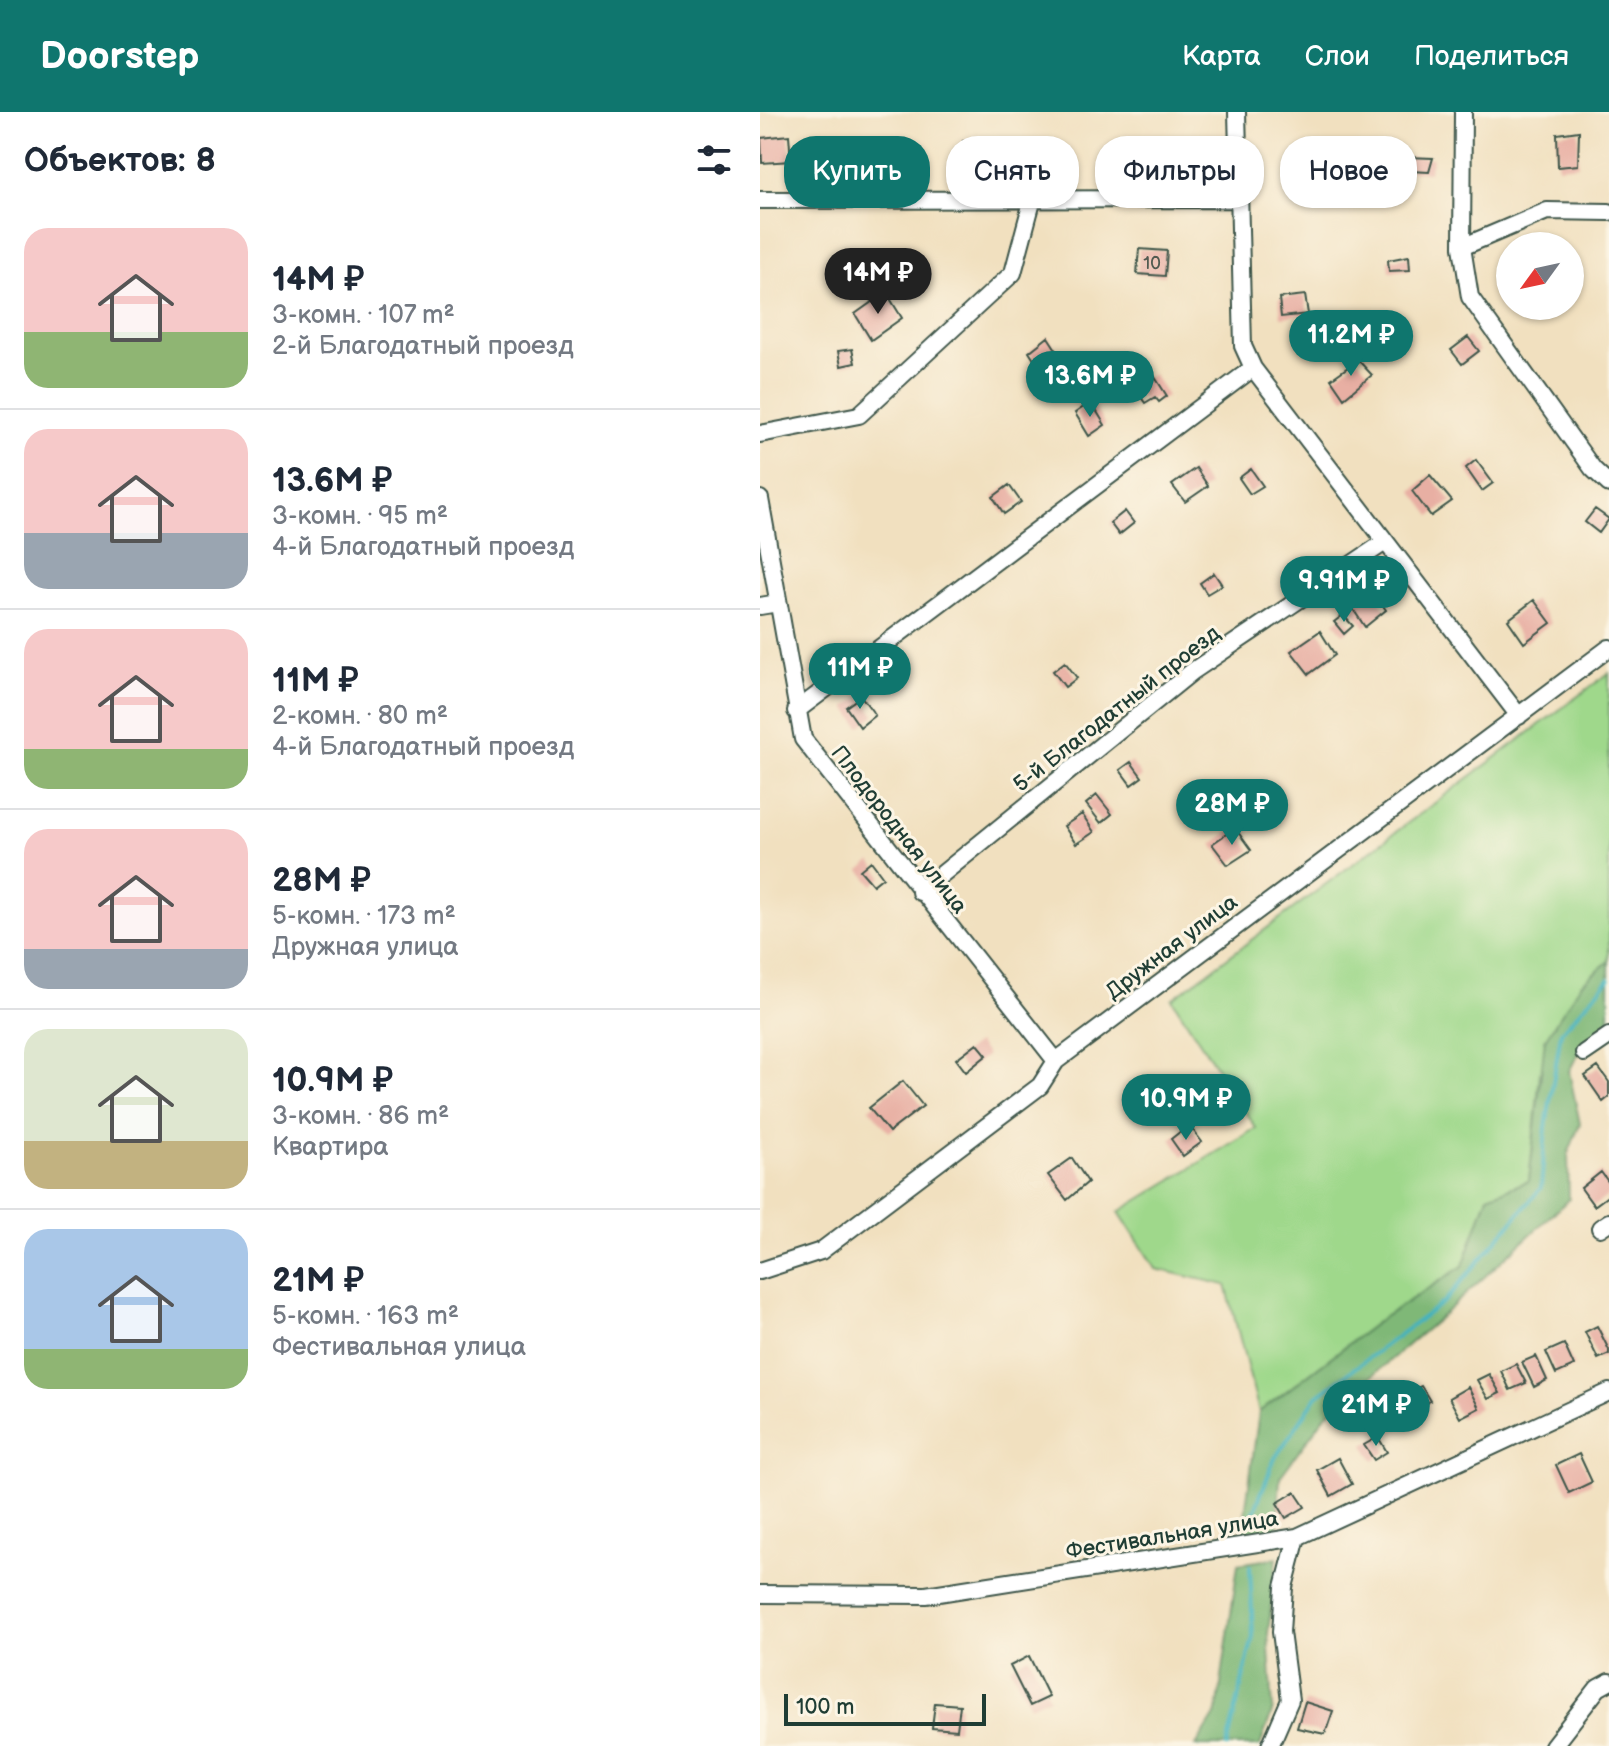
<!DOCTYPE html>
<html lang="ru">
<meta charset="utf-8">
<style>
:root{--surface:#fff;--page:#f2f2f3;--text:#1f2937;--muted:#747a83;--line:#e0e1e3;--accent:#0f766e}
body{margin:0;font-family:"Balsamiq Sans",sans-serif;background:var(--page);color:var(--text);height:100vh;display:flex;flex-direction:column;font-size:30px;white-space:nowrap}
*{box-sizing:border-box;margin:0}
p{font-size:26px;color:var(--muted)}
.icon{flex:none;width:44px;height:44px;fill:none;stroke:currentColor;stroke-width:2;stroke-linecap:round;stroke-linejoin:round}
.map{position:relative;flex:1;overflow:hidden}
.panel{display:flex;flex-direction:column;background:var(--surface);width:760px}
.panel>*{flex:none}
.hud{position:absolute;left:24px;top:24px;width:704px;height:72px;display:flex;gap:16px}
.needle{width:52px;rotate:237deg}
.controls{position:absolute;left:736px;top:120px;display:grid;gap:16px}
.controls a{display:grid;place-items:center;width:88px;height:88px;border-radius:50%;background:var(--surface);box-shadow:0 2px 6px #0004;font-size:40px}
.scale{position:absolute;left:24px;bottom:20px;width:202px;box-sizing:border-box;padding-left:8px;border:4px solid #1f3d34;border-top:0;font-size:22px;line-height:28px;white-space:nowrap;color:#1f3d34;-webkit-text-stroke:6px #fcf5e5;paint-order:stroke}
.price{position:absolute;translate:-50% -68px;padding:0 18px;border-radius:28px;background:var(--accent);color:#fff;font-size:26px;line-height:52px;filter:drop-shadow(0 2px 4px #0008)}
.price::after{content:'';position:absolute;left:50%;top:48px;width:24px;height:18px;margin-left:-12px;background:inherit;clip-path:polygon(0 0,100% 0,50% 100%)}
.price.active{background:#222;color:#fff}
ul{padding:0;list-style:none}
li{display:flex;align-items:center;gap:24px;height:200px;padding:0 24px}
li+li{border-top:2px solid var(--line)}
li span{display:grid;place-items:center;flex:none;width:224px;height:160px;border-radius:24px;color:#555}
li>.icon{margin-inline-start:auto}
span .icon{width:96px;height:96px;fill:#fffc;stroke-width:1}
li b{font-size:34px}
h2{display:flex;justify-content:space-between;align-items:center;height:96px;padding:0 24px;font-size:34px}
.pill{padding:0 28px;border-radius:32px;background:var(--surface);box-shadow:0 2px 6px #0004;font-size:28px;line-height:72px}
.pill.active{background:var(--accent);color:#fff}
header{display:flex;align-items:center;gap:48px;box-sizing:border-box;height:112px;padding:0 40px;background:var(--accent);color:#fff}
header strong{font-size:38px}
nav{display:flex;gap:44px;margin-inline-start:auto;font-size:28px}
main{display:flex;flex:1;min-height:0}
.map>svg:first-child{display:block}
.green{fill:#9fd88b;stroke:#5f8a60;stroke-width:2}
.forest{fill:#7fb877;stroke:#4f7a56;stroke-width:2}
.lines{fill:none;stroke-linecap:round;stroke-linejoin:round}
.stream{stroke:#43b2be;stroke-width:4}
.building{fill:#e8afa3}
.minor-casing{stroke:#3e5549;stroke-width:20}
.minor{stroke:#fff;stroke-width:16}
.labels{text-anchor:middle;stroke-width:6;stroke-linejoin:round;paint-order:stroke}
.number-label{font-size:18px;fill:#515a50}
.street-label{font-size:22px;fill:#1f3d34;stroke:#fcf5e5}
</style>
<header>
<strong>Doorstep</strong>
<nav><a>Карта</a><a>Слои</a><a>Поделиться</a></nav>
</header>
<main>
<section class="panel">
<h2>Объектов: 8<svg class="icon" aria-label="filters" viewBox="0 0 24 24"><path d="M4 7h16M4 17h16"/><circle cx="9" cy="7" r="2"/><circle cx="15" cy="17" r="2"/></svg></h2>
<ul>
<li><span style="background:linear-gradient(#f6c9c9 65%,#8fb573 0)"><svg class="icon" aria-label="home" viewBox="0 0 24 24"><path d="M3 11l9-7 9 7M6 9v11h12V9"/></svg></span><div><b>14M ₽</b><p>3-комн. · 107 m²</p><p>2-й Благодатный проезд</p></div></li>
<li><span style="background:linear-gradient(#f6c9c9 65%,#9aa5b1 0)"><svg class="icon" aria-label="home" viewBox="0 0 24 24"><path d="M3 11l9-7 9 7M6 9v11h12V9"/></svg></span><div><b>13.6M ₽</b><p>3-комн. · 95 m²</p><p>4-й Благодатный проезд</p></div></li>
<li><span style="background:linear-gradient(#f6c9c9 75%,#8fb573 0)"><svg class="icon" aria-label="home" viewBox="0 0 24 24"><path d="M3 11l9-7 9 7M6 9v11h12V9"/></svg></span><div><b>11M ₽</b><p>2-комн. · 80 m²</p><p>4-й Благодатный проезд</p></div></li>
<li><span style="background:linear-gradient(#f6c9c9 75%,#9aa5b1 0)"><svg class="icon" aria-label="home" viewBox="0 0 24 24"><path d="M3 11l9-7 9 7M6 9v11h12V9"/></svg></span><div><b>28M ₽</b><p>5-комн. · 173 m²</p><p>Дружная улица</p></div></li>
<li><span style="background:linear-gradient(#dfe7d0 70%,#c2b280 0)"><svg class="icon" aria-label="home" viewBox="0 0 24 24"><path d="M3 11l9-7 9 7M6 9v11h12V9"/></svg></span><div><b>10.9M ₽</b><p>3-комн. · 86 m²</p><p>Квартира</p></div></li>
<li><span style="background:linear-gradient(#a9c7e8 75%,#8fb573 0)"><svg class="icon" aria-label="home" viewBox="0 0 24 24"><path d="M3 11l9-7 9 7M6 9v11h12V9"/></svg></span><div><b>21M ₽</b><p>5-комн. · 163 m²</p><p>Фестивальная улица</p></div></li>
</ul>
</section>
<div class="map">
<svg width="849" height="1634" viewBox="0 0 849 1634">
<rect width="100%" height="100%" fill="#fcf5e5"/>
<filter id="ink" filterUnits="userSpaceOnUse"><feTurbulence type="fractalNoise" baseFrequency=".0125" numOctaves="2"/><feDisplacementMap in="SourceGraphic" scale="16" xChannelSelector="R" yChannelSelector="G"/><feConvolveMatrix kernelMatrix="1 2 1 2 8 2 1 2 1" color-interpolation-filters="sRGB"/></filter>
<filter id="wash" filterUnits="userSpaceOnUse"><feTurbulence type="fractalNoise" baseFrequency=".006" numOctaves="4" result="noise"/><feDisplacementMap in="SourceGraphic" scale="32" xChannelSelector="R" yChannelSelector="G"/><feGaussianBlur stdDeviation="1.8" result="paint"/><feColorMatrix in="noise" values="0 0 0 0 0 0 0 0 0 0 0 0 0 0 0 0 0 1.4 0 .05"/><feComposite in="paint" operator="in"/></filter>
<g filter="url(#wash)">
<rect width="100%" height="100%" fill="#f1e0bf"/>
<!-- green -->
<path class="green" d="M 849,561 L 849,849 L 821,872 L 780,960 L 769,1069 L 728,1084 L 703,1154 L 621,1207 L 499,1300 L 466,1173 L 396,1157 L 359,1100 L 496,1016 L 412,887 Z"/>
<!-- forest -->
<path class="forest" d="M 849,849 L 849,914 L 823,933 L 809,959 L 820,1012 L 808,1042 L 809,1087 L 683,1203 L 566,1303 L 520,1365 L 517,1419 L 482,1423 L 499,1300 L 621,1207 L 703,1154 L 728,1084 L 769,1069 L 785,927 L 821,872 Z
M 517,1446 L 508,1521 L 513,1597 L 500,1634 L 436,1634 L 457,1600 L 478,1452 Z"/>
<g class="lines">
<!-- stream -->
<path class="stream" d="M 492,1405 L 515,1346 L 557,1284 L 685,1189 L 781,1076 L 786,1015 L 801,920 L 849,867
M 467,1634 L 493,1525 L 490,1454"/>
</g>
<g id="blocks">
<!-- building -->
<path class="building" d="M 819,19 L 818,53 L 798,55 L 797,22 Z
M 29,23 L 31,49 L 2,51 L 1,26 Z
M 203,29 L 230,29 L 230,48 L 203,48 Z
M 647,45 L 673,46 L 669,60 L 650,59 Z
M 379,137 L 407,139 L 405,164 L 377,162 Z
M 649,144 L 650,158 L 629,159 L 628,148 Z
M 126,180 L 142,206 L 111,228 L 95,202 Z
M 545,183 L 548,202 L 521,205 L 519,186 Z
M 288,225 L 299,242 L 280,257 L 269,240 Z
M 708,225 L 719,239 L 702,252 L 691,238 Z
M 92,237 L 95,251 L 81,254 L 78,239 Z
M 598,248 L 612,263 L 584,286 L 571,267 Z
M 393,262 L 407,284 L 399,290 L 395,285 L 385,291 L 374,275 Z
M 331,290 L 345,313 L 329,324 L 315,301 Z
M 716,348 L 733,371 L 722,379 L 706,356 Z
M 436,356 L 448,374 L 425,390 L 412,373 Z
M 491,357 L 503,374 L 490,382 L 479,366 Z
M 670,363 L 692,389 L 671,404 L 652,379 Z
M 249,373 L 261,390 L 244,402 L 233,385 Z
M 835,397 L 849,407 L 839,421 L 825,410 Z
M 365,399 L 374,411 L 359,423 L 350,411 Z
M 454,461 L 462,473 L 447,482 L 440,471 Z
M 612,478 L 626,498 L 605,515 L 591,494 Z
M 774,488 L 791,511 L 764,531 L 748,508 Z
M 583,503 L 593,514 L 584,522 L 574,510 Z
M 560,519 L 575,543 L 549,562 L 531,539 Z
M 305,550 L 317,566 L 305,575 L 293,559 Z
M 101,584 L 115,603 L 100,615 L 86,595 Z
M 371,650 L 382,665 L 371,673 L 360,658 Z
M 337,683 L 352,702 L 341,711 L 326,692 Z
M 322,702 L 334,720 L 316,732 L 304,714 Z
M 475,716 L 491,738 L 468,753 L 452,732 Z
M 111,749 L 123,765 L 113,773 L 100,758 Z
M 217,931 L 227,943 L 206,960 L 196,947 Z
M 838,955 L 849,970 L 849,985 L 843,990 L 825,964 Z
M 143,969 L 163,994 L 129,1020 L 109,996 Z
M 433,1018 L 442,1030 L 423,1044 L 411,1027 L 421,1019 L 424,1025 Z
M 312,1046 L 328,1070 L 307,1088 L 288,1063 Z
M 841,1060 L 849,1071 L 849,1083 L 834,1094 L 821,1076 Z
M 837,1214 L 849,1238 L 849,1242 L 838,1247 L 825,1220 Z
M 804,1232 L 814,1254 L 796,1262 L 786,1240 Z
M 776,1244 L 787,1268 L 774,1275 L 762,1250 Z
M 756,1252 L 766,1271 L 750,1278 L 741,1259 Z
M 729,1262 L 740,1281 L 728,1287 L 717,1268 Z
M 661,1274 L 670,1289 L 660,1295 L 651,1279 Z
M 708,1275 L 719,1296 L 700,1306 L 689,1286 Z
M 618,1325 L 627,1340 L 614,1348 L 604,1333 Z
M 819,1342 L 832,1370 L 809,1381 L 796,1353 Z
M 578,1346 L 592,1372 L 571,1384 L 557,1358 Z
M 535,1380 L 545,1395 L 526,1406 L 517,1391 Z
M 269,1544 L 289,1585 L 270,1594 L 250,1554 Z
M 545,1590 L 573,1599 L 565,1622 L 537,1616 Z
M 175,1591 L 200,1593 L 197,1618 L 172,1616 Z"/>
</g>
</g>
<g filter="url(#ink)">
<use href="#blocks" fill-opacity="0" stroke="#3e5549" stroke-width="2"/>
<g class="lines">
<defs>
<path id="minor" d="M 477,0 L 483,234 L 493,256 L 759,604
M 703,0 L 702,135 L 787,99 L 849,100
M 0,88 L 477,87
M 702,135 L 710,185 L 833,357 L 849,372
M 0,322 L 99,303 L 253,161 L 273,86
M 0,387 L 43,627 L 296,949
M 0,494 L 18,491
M 36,599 L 493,256
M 160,780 L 433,559 L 625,430
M 824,941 L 849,924
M 840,1116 L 849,1110
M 0,1159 L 61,1139 L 280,974 L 296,949 L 849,536
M 0,1482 L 166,1483 L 537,1425 L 849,1280
M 510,1634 L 530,1588 L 521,1520 L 524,1475 L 537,1425
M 793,1634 L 838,1576 L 849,1570"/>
</defs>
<!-- minor casing -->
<use href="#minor" class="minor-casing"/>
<!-- minor -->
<use href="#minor" class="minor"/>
</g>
</g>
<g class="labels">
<!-- number labels -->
<g class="number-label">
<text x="392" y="157">10</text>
</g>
<!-- street labels -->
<g class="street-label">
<text transform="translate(356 596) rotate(-38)" y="8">5-й Благодатный проезд</text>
<text transform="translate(140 717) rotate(52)" y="8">Плодородная улица</text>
<text transform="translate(411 834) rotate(-37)" y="8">Дружная улица</text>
<text transform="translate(412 1422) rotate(-9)" y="8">Фестивальная улица</text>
</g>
</g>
</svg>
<div class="controls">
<a><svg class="needle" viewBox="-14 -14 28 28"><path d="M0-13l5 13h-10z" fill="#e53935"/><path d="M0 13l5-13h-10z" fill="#747a83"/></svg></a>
</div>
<div class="scale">100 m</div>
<b class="price active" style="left:118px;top:204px">14M ₽</b>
<b class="price" style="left:591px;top:266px">11.2M ₽</b>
<b class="price" style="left:330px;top:307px">13.6M ₽</b>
<b class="price" style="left:584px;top:512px">9.91M ₽</b>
<b class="price" style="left:100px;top:599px">11M ₽</b>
<b class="price" style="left:472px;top:735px">28M ₽</b>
<b class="price" style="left:426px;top:1030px">10.9M ₽</b>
<b class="price" style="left:616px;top:1336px">21M ₽</b>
<div class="hud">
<a class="pill active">Купить</a>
<a class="pill">Снять</a>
<a class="pill">Фильтры</a>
<a class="pill">Новое</a>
</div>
</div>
</main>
